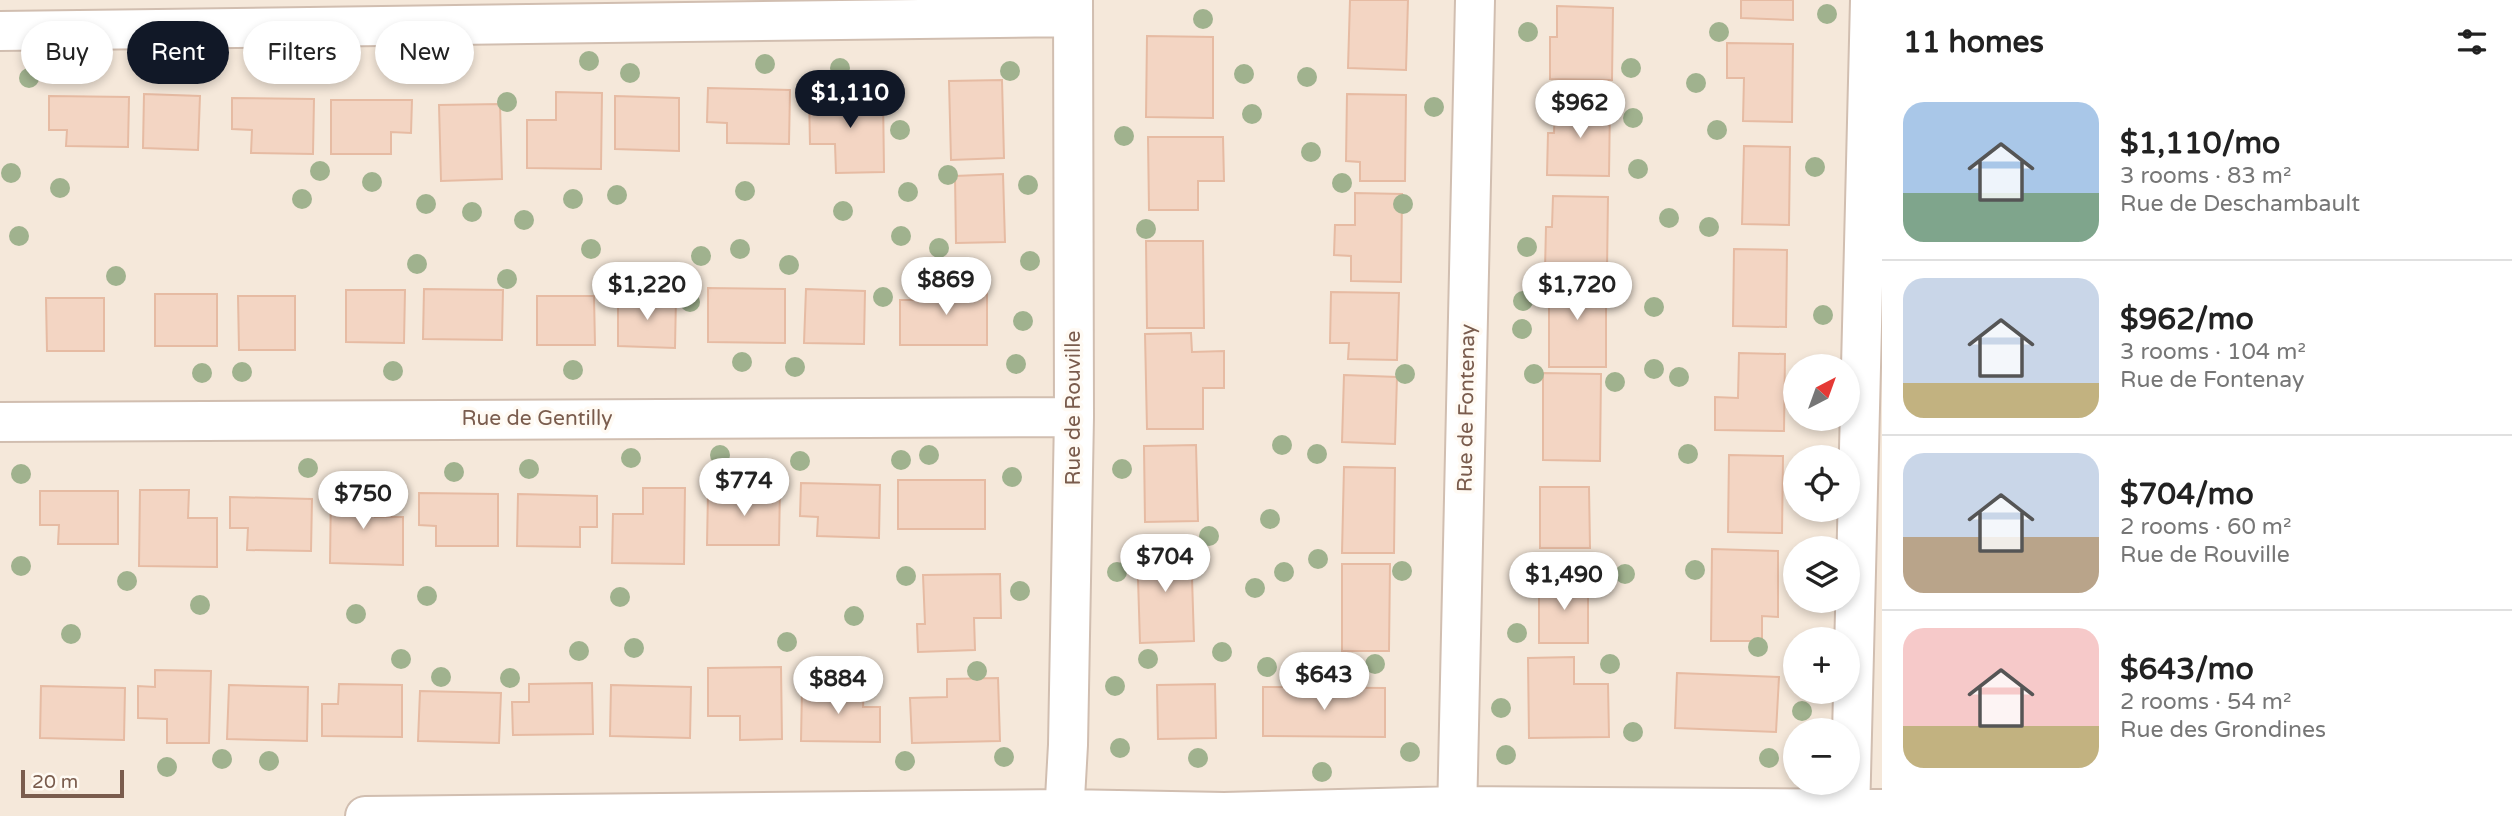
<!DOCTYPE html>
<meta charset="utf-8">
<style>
:root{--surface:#fff;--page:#f2f2f2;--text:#222;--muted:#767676;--line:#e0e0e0;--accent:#111827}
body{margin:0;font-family:"Varela Round",sans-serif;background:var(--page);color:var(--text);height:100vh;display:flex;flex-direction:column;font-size:26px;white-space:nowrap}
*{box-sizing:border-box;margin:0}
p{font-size:23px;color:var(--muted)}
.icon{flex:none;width:38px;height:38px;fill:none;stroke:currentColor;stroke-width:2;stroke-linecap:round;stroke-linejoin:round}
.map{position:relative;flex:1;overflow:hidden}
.side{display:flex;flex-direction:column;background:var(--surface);width:630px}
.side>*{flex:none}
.hud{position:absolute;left:21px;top:21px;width:665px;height:63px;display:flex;gap:14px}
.needle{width:46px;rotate:41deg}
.buttons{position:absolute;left:1783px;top:354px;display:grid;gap:14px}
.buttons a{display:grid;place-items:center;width:77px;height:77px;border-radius:50%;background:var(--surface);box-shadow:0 4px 10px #0003;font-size:35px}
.scale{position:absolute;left:21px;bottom:18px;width:103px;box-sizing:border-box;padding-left:7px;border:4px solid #7a5c4d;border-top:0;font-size:19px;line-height:24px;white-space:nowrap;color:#7a5c4d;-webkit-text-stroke:5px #fffaf3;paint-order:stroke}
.price{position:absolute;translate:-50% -60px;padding:0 16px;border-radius:24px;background:#fff;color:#222;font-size:23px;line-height:46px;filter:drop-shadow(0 2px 4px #0008)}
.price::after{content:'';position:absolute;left:50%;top:42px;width:21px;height:16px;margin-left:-10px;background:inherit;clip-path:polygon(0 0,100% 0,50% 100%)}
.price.current{background:var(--accent);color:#fff}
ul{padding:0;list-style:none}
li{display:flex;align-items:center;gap:21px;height:175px;padding:0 21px}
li+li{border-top:2px solid var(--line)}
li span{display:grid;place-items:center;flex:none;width:196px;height:140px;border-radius:21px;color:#555}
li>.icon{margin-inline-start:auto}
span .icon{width:84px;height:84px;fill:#fffc;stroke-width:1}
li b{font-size:30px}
h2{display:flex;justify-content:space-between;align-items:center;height:84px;padding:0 21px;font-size:30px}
.tag{padding:0 24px;border-radius:32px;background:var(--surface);box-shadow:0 4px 10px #0003;font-size:24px;line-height:63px}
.tag.current{background:var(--accent);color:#fff}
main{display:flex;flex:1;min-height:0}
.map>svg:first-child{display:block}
.residential{fill:#f5e8da;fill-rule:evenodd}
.building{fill:#f3d5c3;stroke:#e6bba3;stroke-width:2}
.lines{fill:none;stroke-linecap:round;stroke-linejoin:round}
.minor-casing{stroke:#d1beb0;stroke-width:42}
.minor{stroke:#fff;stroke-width:38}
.tree{fill:#a0b28e}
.labels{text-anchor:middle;stroke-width:7;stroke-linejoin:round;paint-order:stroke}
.street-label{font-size:21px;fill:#7a5c4d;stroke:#fffaf3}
</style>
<main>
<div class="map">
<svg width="1882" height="816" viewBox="0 0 1882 816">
<rect width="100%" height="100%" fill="#fdf6ec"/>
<!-- residential -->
<path class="residential" d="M 0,0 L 1882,0 L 1882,816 L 0,816 ZM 1796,366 L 1848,366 L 1848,418 L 1796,418 ZM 1796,457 L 1848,457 L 1848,509 L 1796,509 ZM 1796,548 L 1848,548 L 1848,600 L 1796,600 ZM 1796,639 L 1848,639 L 1848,691 L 1796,691 ZM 1796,730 L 1848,730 L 1848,782 L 1796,782 Z"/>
<!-- building -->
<path class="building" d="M 1350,0 L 1408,0 L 1406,70 L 1348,68 Z
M 1741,0 L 1793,0 L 1793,20 L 1741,18 Z
M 1557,6 L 1613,8 L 1612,80 L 1550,79 L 1550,37 L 1557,37 Z
M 1147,36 L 1213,37 L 1213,118 L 1146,117 Z
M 1727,43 L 1793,44 L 1792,122 L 1743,121 L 1744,78 L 1727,78 Z
M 1002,80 L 1004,158 L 951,160 L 949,81 Z
M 708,88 L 790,90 L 789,144 L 727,143 L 727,123 L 707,122 Z
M 556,92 L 602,93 L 601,169 L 527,168 L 527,120 L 556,120 Z
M 144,94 L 200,96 L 198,150 L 143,148 Z
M 883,94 L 884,172 L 836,173 L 835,144 L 810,144 L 809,95 Z
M 1347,94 L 1406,95 L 1405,181 L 1360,181 L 1360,162 L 1346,161 Z
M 49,96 L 129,97 L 128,147 L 66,146 L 67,130 L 49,130 Z
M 615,96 L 679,98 L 679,151 L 615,149 Z
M 232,98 L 314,99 L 313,154 L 251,153 L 252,130 L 232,129 Z
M 331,100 L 412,100 L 411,133 L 391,132 L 391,154 L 331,154 Z
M 1555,102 L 1610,104 L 1609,176 L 1547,175 L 1548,133 L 1554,133 Z
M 500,104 L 502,179 L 441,181 L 439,105 Z
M 1148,137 L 1223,137 L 1224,181 L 1198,181 L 1198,210 L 1149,210 Z
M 1744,146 L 1790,147 L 1789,225 L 1742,224 Z
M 1003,174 L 1005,242 L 956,243 L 955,176 Z
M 1355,193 L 1402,194 L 1401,282 L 1351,281 L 1351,256 L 1334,255 L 1335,225 L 1355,225 Z
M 1553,196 L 1608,197 L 1607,270 L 1545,269 L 1546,227 L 1552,227 Z
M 1146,241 L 1203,241 L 1204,328 L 1147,328 Z
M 1734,249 L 1787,250 L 1786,327 L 1733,326 Z
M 1549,278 L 1606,278 L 1606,367 L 1549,367 Z
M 927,285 L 987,285 L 987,345 L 900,345 L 900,300 L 927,300 Z
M 708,288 L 785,289 L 785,343 L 708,342 Z
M 424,289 L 503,290 L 502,340 L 423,339 Z
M 806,289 L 865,291 L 864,344 L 804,343 Z
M 346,290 L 405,290 L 404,343 L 346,342 Z
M 1331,292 L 1399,293 L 1397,360 L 1348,359 L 1349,343 L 1330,343 Z
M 155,294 L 217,294 L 217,346 L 155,346 Z
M 238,296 L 295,296 L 295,350 L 239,350 Z
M 537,296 L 594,296 L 595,345 L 537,345 Z
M 618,297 L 676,297 L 675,348 L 618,346 Z
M 46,298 L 104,298 L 104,351 L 47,351 Z
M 1191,333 L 1192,352 L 1224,351 L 1224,388 L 1203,388 L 1203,429 L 1147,429 L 1145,334 Z
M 1739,353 L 1785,354 L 1784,431 L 1715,430 L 1715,397 L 1738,398 Z
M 1543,373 L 1601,374 L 1600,461 L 1543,460 Z
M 1344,375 L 1397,377 L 1395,444 L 1342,442 Z
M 1196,445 L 1198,521 L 1145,522 L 1144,446 Z
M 1729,455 L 1783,456 L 1782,533 L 1728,532 Z
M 1344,467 L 1395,468 L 1394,553 L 1342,553 Z
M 898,480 L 985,480 L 985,529 L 898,529 Z
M 801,483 L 880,485 L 879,538 L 817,536 L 818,517 L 800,516 Z
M 756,486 L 780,486 L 779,545 L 707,545 L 708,492 L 755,493 Z
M 1540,487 L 1589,487 L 1590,548 L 1540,548 Z
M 643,488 L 685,488 L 684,564 L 612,563 L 613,514 L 643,514 Z
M 331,489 L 375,489 L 375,517 L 403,517 L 403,565 L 330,563 Z
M 140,490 L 189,490 L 188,518 L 217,518 L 217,567 L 139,566 Z
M 40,491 L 118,491 L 118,544 L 58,544 L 59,525 L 40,525 Z
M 419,493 L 498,494 L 498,546 L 436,546 L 436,526 L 419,525 Z
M 518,494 L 597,496 L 597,527 L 580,527 L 580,547 L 517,546 Z
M 230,497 L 312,499 L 311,551 L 247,550 L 248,528 L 230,528 Z
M 1191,546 L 1194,641 L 1140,643 L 1137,547 Z
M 1712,549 L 1778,551 L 1778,617 L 1762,616 L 1762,641 L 1711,641 Z
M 1342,564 L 1390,564 L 1389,651 L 1342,651 Z
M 1000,574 L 1001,618 L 974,618 L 975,650 L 918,652 L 917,624 L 925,624 L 923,575 Z
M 1539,582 L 1588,582 L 1588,643 L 1539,643 Z
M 1574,657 L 1574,684 L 1608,684 L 1609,737 L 1529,738 L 1528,658 Z
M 781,667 L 782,739 L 740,740 L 740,716 L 708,716 L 708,668 Z
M 155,670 L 211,671 L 209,743 L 167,743 L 167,719 L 138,718 L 138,686 L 155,687 Z
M 1677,673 L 1779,677 L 1776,732 L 1675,728 Z
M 998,678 L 1000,741 L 912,743 L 910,698 L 947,697 L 947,679 Z
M 592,683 L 593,734 L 513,735 L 512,702 L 529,702 L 529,684 Z
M 339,684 L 402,685 L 402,737 L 322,736 L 322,704 L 338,704 Z
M 1215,684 L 1216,738 L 1158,739 L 1157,685 Z
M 229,685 L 308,687 L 307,741 L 227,739 Z
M 611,685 L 691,687 L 690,738 L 610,736 Z
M 41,686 L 125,688 L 124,740 L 40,738 Z
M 1263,687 L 1385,688 L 1385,737 L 1263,736 Z
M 802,688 L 864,689 L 863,707 L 880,707 L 880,742 L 801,741 Z
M 420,691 L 501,693 L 499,743 L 418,741 Z"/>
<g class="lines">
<defs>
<path id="minor" d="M 0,31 L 1073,17
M 0,422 L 1074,417
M 365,816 L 1064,809 L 1224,812 L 1457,806 L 1882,809
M 1064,816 L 1068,745 L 1074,417 L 1073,0
M 1457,816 L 1475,0
M 1850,816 L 1870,0"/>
</defs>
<!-- minor casing -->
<use href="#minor" class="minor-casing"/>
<!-- minor -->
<use href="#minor" class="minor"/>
</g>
<!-- trees -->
<g class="tree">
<circle cx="1827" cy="14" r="10"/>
<circle cx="1203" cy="19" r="10"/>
<circle cx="1528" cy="32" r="10"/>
<circle cx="1719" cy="32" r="10"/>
<circle cx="589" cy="61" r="10"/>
<circle cx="765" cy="64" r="10"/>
<circle cx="840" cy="68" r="10"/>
<circle cx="1631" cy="68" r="10"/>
<circle cx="341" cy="70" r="10"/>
<circle cx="1010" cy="71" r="10"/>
<circle cx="282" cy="72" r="10"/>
<circle cx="175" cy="73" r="10"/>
<circle cx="630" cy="73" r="10"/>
<circle cx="1244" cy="74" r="10"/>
<circle cx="1307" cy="77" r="10"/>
<circle cx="29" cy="78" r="10"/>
<circle cx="1696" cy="83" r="10"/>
<circle cx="888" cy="98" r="10"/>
<circle cx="507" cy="102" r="10"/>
<circle cx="1434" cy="107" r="10"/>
<circle cx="1252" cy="114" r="10"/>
<circle cx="1633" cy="118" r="10"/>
<circle cx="900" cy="130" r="10"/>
<circle cx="1717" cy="130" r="10"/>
<circle cx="1124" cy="136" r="10"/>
<circle cx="1311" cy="152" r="10"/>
<circle cx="1815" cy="167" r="10"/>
<circle cx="1638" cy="169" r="10"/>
<circle cx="320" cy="171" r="10"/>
<circle cx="11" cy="173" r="10"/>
<circle cx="948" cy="175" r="10"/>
<circle cx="372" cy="182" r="10"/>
<circle cx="1342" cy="183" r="10"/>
<circle cx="1028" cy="185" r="10"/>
<circle cx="60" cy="188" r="10"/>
<circle cx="745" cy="191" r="10"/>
<circle cx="908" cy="192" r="10"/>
<circle cx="617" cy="195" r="10"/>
<circle cx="302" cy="199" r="10"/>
<circle cx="573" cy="199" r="10"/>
<circle cx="426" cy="204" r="10"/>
<circle cx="1403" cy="204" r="10"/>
<circle cx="843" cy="211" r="10"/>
<circle cx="472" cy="212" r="10"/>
<circle cx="1669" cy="218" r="10"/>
<circle cx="524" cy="220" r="10"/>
<circle cx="1709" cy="227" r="10"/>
<circle cx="1146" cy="229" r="10"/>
<circle cx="19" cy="236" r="10"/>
<circle cx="901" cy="236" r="10"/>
<circle cx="1527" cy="247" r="10"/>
<circle cx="939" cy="248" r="10"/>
<circle cx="591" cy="249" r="10"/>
<circle cx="740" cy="249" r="10"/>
<circle cx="701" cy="256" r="10"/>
<circle cx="1030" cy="261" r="10"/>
<circle cx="417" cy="264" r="10"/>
<circle cx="789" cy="265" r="10"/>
<circle cx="116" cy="276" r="10"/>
<circle cx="507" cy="279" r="10"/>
<circle cx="883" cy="297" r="10"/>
<circle cx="1523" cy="301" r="10"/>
<circle cx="690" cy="302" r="10"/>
<circle cx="1654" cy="307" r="10"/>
<circle cx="1823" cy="315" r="10"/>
<circle cx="1023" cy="321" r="10"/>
<circle cx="1522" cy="329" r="10"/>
<circle cx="742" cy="362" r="10"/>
<circle cx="1016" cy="364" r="10"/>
<circle cx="795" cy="367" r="10"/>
<circle cx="1654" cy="369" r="10"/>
<circle cx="573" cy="370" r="10"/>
<circle cx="393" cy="371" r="10"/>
<circle cx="242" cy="372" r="10"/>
<circle cx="202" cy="373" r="10"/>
<circle cx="1405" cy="374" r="10"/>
<circle cx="1534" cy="374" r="10"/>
<circle cx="1679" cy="377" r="10"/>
<circle cx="1615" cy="382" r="10"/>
<circle cx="1282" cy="445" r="10"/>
<circle cx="1317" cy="454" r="10"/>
<circle cx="1688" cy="454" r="10"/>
<circle cx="720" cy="455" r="10"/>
<circle cx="929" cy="455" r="10"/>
<circle cx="631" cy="458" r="10"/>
<circle cx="901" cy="460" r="10"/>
<circle cx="800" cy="461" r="10"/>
<circle cx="308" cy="468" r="10"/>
<circle cx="529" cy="469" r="10"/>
<circle cx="1122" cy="469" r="10"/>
<circle cx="454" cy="472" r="10"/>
<circle cx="21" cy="474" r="10"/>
<circle cx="1012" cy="477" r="10"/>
<circle cx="1270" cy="519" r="10"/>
<circle cx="1209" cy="536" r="10"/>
<circle cx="1318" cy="559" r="10"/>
<circle cx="21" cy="566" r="10"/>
<circle cx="1582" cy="568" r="10"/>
<circle cx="1695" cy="570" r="10"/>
<circle cx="1402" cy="571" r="10"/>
<circle cx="1117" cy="572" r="10"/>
<circle cx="1284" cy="572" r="10"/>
<circle cx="1625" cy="574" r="10"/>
<circle cx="906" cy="576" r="10"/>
<circle cx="127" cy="581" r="10"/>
<circle cx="1255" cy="588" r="10"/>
<circle cx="1020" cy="591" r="10"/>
<circle cx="427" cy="596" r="10"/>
<circle cx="620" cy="597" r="10"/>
<circle cx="200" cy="605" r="10"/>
<circle cx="356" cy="614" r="10"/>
<circle cx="854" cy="616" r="10"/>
<circle cx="1517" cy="633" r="10"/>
<circle cx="71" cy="634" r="10"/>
<circle cx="787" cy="642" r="10"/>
<circle cx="1758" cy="647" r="10"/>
<circle cx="634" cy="648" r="10"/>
<circle cx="579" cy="651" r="10"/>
<circle cx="1222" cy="652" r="10"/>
<circle cx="401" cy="659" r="10"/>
<circle cx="1148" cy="659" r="10"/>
<circle cx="1375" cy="664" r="10"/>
<circle cx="1610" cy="664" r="10"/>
<circle cx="1267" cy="667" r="10"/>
<circle cx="977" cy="671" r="10"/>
<circle cx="441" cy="677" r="10"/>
<circle cx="510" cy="678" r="10"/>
<circle cx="1115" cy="686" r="10"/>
<circle cx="1501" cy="708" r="10"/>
<circle cx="1802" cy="711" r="10"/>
<circle cx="1633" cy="732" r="10"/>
<circle cx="1120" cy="748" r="10"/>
<circle cx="1410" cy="752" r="10"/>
<circle cx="1506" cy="755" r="10"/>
<circle cx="1004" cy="757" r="10"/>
<circle cx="1198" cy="758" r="10"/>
<circle cx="1769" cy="758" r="10"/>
<circle cx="222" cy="759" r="10"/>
<circle cx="269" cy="761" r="10"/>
<circle cx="905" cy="761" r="10"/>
<circle cx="167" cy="767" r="10"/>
<circle cx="1322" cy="772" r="10"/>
</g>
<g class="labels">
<!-- street labels -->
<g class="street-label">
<text transform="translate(1073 408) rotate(-90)" y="7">Rue de Rouville</text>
<text transform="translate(1466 408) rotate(-89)" y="7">Rue de Fontenay</text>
<text x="537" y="425">Rue de Gentilly</text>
</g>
</g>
</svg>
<div class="buttons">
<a><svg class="needle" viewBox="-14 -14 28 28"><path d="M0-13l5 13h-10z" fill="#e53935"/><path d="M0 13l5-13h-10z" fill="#767676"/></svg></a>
<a><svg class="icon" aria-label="locate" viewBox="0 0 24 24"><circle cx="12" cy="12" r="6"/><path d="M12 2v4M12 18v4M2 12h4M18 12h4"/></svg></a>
<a><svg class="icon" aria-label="layers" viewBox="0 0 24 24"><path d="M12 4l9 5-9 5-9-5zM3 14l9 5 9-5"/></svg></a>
<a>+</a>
<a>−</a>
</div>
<div class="scale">20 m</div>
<b class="price current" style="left:850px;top:130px">$1,110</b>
<b class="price" style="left:1580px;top:140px">$962</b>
<b class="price" style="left:946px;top:317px">$869</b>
<b class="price" style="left:647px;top:322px">$1,220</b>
<b class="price" style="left:1577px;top:322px">$1,720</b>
<b class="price" style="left:744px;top:518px">$774</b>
<b class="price" style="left:363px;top:531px">$750</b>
<b class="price" style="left:1165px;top:594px">$704</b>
<b class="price" style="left:1564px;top:612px">$1,490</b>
<b class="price" style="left:1324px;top:712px">$643</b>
<b class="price" style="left:838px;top:716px">$884</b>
<div class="hud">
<a class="tag">Buy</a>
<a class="tag current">Rent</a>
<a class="tag">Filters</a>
<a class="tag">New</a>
</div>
</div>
<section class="side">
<h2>11 homes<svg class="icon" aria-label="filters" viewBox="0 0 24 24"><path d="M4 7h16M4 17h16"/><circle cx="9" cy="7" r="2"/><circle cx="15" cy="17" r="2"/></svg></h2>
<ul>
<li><span style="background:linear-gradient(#a9c7e8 65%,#7fa58c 0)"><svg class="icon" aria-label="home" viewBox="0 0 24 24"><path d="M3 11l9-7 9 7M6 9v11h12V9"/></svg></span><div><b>$1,110/mo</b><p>3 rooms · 83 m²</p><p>Rue de Deschambault</p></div></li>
<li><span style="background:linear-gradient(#c9d6e8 75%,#c2b280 0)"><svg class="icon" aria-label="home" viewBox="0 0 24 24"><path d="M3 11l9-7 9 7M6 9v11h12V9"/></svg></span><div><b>$962/mo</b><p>3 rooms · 104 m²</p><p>Rue de Fontenay</p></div></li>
<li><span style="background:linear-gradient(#c9d6e8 60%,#b9a48a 0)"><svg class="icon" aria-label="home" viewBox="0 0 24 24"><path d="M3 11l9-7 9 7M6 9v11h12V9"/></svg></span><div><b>$704/mo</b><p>2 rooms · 60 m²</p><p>Rue de Rouville</p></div></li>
<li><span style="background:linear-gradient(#f6c9c9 70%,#c2b280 0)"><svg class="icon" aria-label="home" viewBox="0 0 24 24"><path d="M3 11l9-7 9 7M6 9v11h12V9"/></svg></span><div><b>$643/mo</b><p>2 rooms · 54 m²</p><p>Rue des Grondines</p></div></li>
</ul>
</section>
</main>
